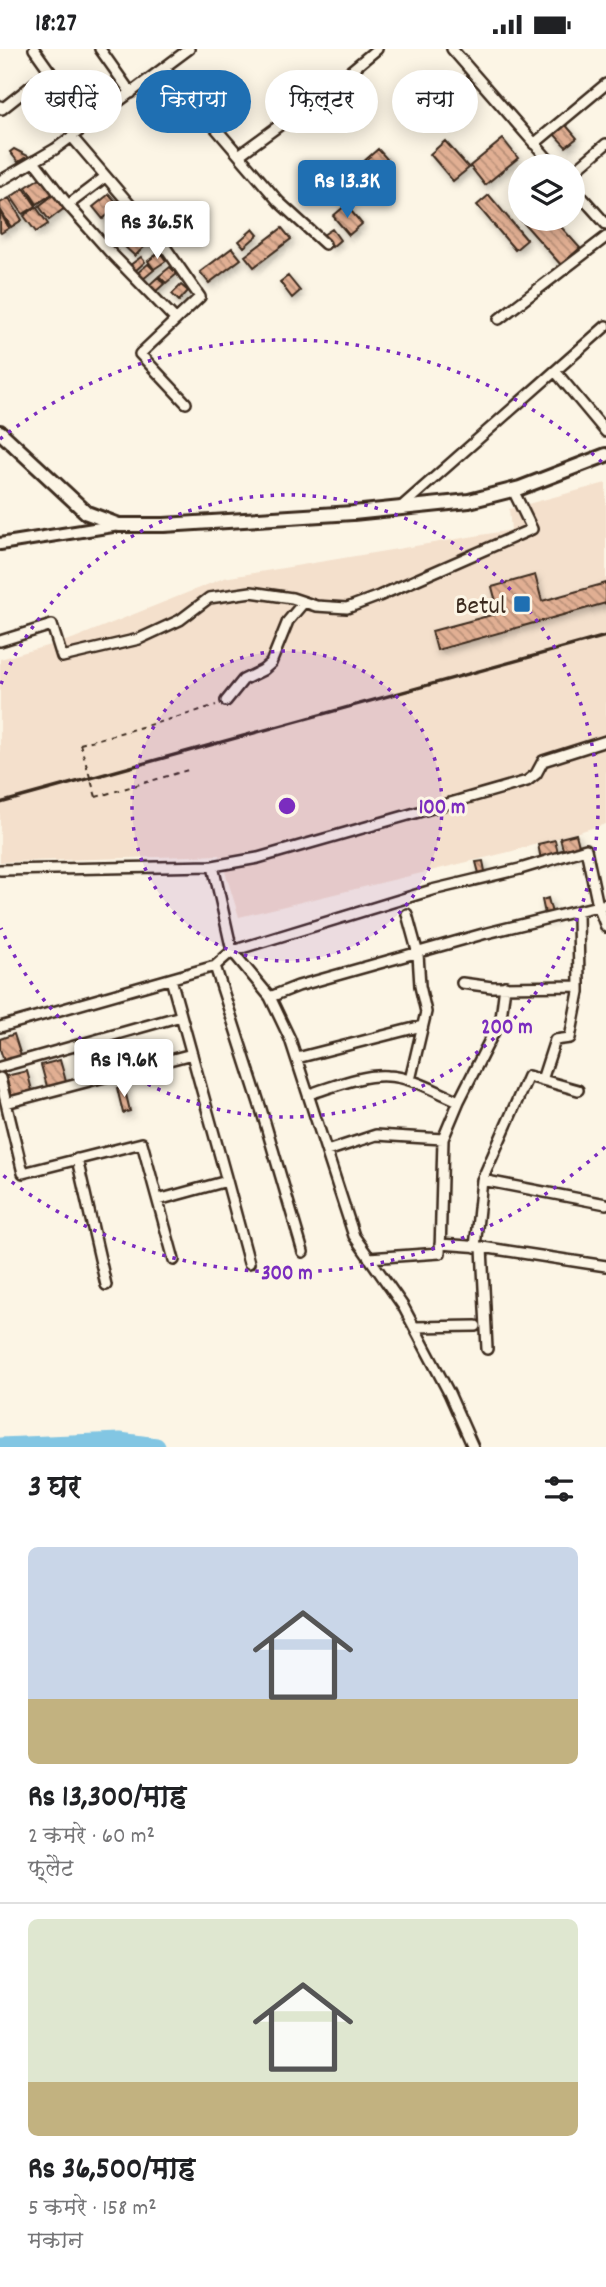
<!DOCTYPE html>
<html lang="hi">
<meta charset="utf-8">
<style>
:root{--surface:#fff;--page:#f6f6f6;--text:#202124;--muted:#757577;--line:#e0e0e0;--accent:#1f6fb2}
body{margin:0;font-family:Dekko,"Playpen Sans Deva",sans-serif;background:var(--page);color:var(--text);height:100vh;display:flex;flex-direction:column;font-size:26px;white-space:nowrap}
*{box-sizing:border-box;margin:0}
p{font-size:23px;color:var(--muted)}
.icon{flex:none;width:38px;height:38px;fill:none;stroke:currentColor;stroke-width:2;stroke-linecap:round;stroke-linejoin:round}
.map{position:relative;height:1398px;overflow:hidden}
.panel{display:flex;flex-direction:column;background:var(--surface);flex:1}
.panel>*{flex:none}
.banner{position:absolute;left:21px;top:21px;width:565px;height:63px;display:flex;gap:14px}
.tools{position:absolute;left:508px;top:105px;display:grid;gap:14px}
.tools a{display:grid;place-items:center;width:77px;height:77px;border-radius:50%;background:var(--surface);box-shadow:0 4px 18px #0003;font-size:35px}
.price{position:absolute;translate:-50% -60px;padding:0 16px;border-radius:7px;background:#fff;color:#222;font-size:23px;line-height:46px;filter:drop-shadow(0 2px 4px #0008)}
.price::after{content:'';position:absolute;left:50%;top:42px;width:21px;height:16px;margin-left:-10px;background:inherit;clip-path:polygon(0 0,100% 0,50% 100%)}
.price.on{background:var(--accent);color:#fff}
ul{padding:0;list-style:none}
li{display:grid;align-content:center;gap:14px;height:371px;padding:0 28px}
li+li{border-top:2px solid var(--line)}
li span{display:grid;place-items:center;height:217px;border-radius:10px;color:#555}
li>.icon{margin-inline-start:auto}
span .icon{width:126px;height:126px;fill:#fffc;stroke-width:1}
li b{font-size:30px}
h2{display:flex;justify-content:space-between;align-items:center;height:84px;padding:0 28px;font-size:30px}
.tag{padding:0 24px;border-radius:32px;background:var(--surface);box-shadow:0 4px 18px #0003;font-size:24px;line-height:63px}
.tag.on{background:var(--accent);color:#fff}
.status{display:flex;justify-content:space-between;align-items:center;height:49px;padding:0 35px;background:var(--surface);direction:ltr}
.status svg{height:19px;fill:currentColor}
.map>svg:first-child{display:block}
.built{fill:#f4e0cc}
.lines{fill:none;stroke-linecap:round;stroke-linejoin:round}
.river{stroke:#82c6e3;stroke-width:19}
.building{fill:url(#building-back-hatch);stroke:#3b2a1e;stroke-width:2;filter:url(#shadow)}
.minor-casing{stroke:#3b2a1e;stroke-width:14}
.tertiary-casing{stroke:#3b2a1e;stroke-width:16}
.secondary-casing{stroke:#3b2a1e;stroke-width:18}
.path{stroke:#3b2a1e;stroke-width:2;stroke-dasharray:5 5;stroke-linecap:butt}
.minor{stroke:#fcf5e5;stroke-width:9}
.tertiary{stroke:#fcf5e5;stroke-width:10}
.secondary{stroke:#fcf5e5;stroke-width:12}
.rail{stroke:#3b2a1e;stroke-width:3.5}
.path-bridge{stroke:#3b2a1e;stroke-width:2;stroke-dasharray:5 5;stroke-linecap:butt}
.ring{fill:none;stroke:#7b2cbf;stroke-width:3.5;stroke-dasharray:3.5 7}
.poi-dot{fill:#1f6fb2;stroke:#fcf5e5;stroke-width:2.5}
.labels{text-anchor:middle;stroke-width:6;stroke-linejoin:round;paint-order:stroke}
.poi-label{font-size:26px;fill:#3b2a1e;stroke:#fcf5e5;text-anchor:end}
.centre{fill:#7b2cbf;stroke:#fcf5e5;stroke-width:3.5}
.ring-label{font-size:21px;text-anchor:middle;font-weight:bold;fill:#7b2cbf;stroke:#fcf5e5;stroke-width:6;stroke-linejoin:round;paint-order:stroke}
</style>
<div class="status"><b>18:27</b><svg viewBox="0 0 49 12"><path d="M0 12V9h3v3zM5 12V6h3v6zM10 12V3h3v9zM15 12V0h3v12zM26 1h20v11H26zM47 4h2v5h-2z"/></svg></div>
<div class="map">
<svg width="606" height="1398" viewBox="0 0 606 1398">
<defs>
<pattern id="building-back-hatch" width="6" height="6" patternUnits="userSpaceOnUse" patternTransform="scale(1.75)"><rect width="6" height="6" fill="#e1af93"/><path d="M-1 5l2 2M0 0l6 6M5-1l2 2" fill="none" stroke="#b88f77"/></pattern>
<filter id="shadow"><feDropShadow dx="2.5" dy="4" stdDeviation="3.5" flood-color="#0004"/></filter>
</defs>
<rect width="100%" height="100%" fill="#fcf5e5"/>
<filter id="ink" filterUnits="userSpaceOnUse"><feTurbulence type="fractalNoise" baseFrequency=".0143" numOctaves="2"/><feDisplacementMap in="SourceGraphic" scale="14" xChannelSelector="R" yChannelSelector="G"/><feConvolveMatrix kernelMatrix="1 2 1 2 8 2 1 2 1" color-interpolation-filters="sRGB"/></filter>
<g filter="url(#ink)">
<!-- built -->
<path class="built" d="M 606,434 L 606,775 L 509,803 L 239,868 L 220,806 L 0,813 L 0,610 L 72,590 L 224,529 L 511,481 L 509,460 Z"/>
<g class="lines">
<!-- river -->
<path class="river" d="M 0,1398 L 120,1393 L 156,1398"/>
</g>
<!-- building -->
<path class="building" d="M 565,75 L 577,89 L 566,98 L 554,85 Z
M 503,90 L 518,109 L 485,136 L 470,117 Z
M 445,92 L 469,119 L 453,132 L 430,105 Z
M 14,100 L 28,107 L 18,113 L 10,103 Z
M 378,100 L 387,110 L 363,130 L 355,120 Z
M 43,127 L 55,143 L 37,155 L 26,138 Z
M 24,139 L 36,157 L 23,165 L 11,148 Z
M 56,144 L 66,158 L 49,171 L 39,157 Z
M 109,145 L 119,156 L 103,170 L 93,158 Z
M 489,146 L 527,191 L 515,201 L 477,156 Z
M 9,149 L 22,171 L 11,178 L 0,160 L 0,154 Z
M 346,156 L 362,175 L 349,186 L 333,167 Z
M 36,158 L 48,175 L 36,183 L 24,167 Z
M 0,163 L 9,179 L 1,184 L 0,183 Z
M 130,165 L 138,176 L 120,190 L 112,180 Z
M 520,170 L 554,170 L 580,199 L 561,216 Z
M 282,179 L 291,190 L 254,218 L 245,207 Z
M 140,180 L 151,191 L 135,207 L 124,197 Z
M 253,180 L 258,186 L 244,198 L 239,192 Z
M 332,180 L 340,191 L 332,198 L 323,186 Z
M 232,199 L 241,210 L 209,234 L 200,223 Z
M 160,203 L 166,212 L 154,220 L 148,212 Z
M 141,208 L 145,213 L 134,223 L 129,217 Z
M 148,215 L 154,221 L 142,231 L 136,225 Z
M 170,218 L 177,225 L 166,234 L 159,227 Z
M 288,227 L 300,242 L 292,249 L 280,233 Z
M 158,228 L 164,235 L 153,245 L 147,238 Z
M 181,236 L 188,242 L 179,252 L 172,245 Z
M 535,526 L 542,552 L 606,534 L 606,554 L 437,601 L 432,582 L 499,564 L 492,538 Z
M 576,785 L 580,801 L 564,804 L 560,789 Z
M 555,791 L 559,808 L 541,811 L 538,795 Z
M 483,812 L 486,827 L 480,828 L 476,813 Z
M 548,849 L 553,868 L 546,870 L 542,851 Z
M 14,985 L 22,1010 L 5,1015 L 0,1000 L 0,990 Z
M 60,1011 L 67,1036 L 48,1041 L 41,1016 Z
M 27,1022 L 33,1045 L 12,1050 L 6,1027 Z
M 124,1037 L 130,1062 L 123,1064 L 117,1039 Z"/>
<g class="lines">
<defs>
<path id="minor" d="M 34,0 L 88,76
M 100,0 L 131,44
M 452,0 L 554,117
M 164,19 L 279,153 L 325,195
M 0,57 L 2,60 L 50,22
M 72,88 L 161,192 L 200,248 L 140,305 L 186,354
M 534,95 L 606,35
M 239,106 L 329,40 L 377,0
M 34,112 L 68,156
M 572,124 L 606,95
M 105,128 L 68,156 L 109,202 L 176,271
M 0,132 L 55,100 L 189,0
M 572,137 L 606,175
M 499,270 L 606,188
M 555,322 L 606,383
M 400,459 L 606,277
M 0,592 L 52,576 L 62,608 L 139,590 L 180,571 L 209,549 L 251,543 L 292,549 L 316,557 L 347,559 L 379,547 L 532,480 L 513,441
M 226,652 L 243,631 L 263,621 L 271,614 L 288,572 L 304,553
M 213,817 L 232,902 L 270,948 L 290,990 L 354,1187 L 403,1257 L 449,1344 L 473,1398
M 0,821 L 213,817 L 258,809 L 527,732 L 536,725 L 543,712 L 606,692
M 407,865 L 418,905 L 420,937 L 426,963 L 410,1031
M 215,917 L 261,1060 L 303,1203
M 462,934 L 492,938 L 579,937 L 578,862
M 270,948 L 298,937 L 483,885 L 606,855
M 0,978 L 215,917 L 232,902 L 432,841 L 520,820 L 586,800 L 598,857 L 606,878
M 297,1009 L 422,977
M 0,1018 L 181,967
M 0,1029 L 23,1124 L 142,1094 L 174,1211
M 542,1031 L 555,991 L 570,989 L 579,943 L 579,937
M 309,1045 C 333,1038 362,1025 388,1027 C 412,1028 437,1043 459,1052 L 501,969 L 505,937
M 6,1054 L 192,1005
M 327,1102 L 376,1086 L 443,1090
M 77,1110 L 106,1236
M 482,1131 L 528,1027 L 578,1041
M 227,1132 L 249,1214
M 158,1151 L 227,1132 L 171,930
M 440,1195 L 482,1198 L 606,1217
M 475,1198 L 482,1131 L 606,1155
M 482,1198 L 487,1300
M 369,1209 L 440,1204 L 443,1090 L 459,1052
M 414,1278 L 476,1277"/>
<path id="tertiary" d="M 0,495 L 119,476"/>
<path id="secondary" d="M 0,383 L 87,464 L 119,476 L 164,476 L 353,464 L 469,452 L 520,439 L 606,406"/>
</defs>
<!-- minor casing -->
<use href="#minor" class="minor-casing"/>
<!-- tertiary casing -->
<use href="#tertiary" class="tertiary-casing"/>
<!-- secondary casing -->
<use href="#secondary" class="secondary-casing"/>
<!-- path -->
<path class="path" d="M 80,695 L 185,666 L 216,656
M 96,748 L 188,721"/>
<!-- minor -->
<use href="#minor" class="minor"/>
<!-- tertiary -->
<use href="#tertiary" class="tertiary"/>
<!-- secondary -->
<use href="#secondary" class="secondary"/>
<!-- rail -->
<path class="rail" d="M 0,754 L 606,587"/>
<!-- path-bridge -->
<path class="path-bridge" d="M 80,695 L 96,748"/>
</g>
</g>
<!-- distance rings -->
<circle cx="287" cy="757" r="155" fill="#7b2cbf" fill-opacity=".12"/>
<g class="ring">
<circle cx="287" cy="757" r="155"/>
<path d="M1 635A311 311 0 1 1 1 879"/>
<path d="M605 1098A466 466 0 0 1 0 1124M0 390A466 466 0 0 1 605 416"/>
</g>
<!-- markers -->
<rect class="poi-dot" x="513" y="546" width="18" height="18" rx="3.5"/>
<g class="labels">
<!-- poi labels -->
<g class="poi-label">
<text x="506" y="564">Betul</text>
</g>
</g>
<circle cx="287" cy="757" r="10" class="centre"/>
<g class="ring-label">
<text x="442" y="764">100 m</text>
<text x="507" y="984">200 m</text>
<text x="287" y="1230">300 m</text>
</g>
</svg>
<div class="tools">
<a><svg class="icon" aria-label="layers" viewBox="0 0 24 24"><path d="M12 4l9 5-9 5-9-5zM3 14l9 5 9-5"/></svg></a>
</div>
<b class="price on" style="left:347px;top:171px">Rs 13.3K</b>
<b class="price" style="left:157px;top:212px">Rs 36.5K</b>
<b class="price" style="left:124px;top:1050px">Rs 19.6K</b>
<div class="banner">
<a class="tag">खरीदें</a>
<a class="tag on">किराया</a>
<a class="tag">फ़िल्टर</a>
<a class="tag">नया</a>
</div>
</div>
<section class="panel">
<h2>3 घर<svg class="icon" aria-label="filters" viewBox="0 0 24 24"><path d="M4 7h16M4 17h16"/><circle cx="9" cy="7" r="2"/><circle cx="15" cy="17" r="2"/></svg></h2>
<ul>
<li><span style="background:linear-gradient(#c9d6e8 70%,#c2b280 0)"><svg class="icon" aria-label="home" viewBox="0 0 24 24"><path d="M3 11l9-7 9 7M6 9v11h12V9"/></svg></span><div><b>Rs 13,300/माह</b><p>2 कमरे · 60 m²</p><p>फ़्लैट</p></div></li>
<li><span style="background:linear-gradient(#dfe7d0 75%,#c2b280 0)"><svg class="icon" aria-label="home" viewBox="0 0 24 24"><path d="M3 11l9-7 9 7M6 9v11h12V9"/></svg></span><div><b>Rs 36,500/माह</b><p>5 कमरे · 158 m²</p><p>मकान</p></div></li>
</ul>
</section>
